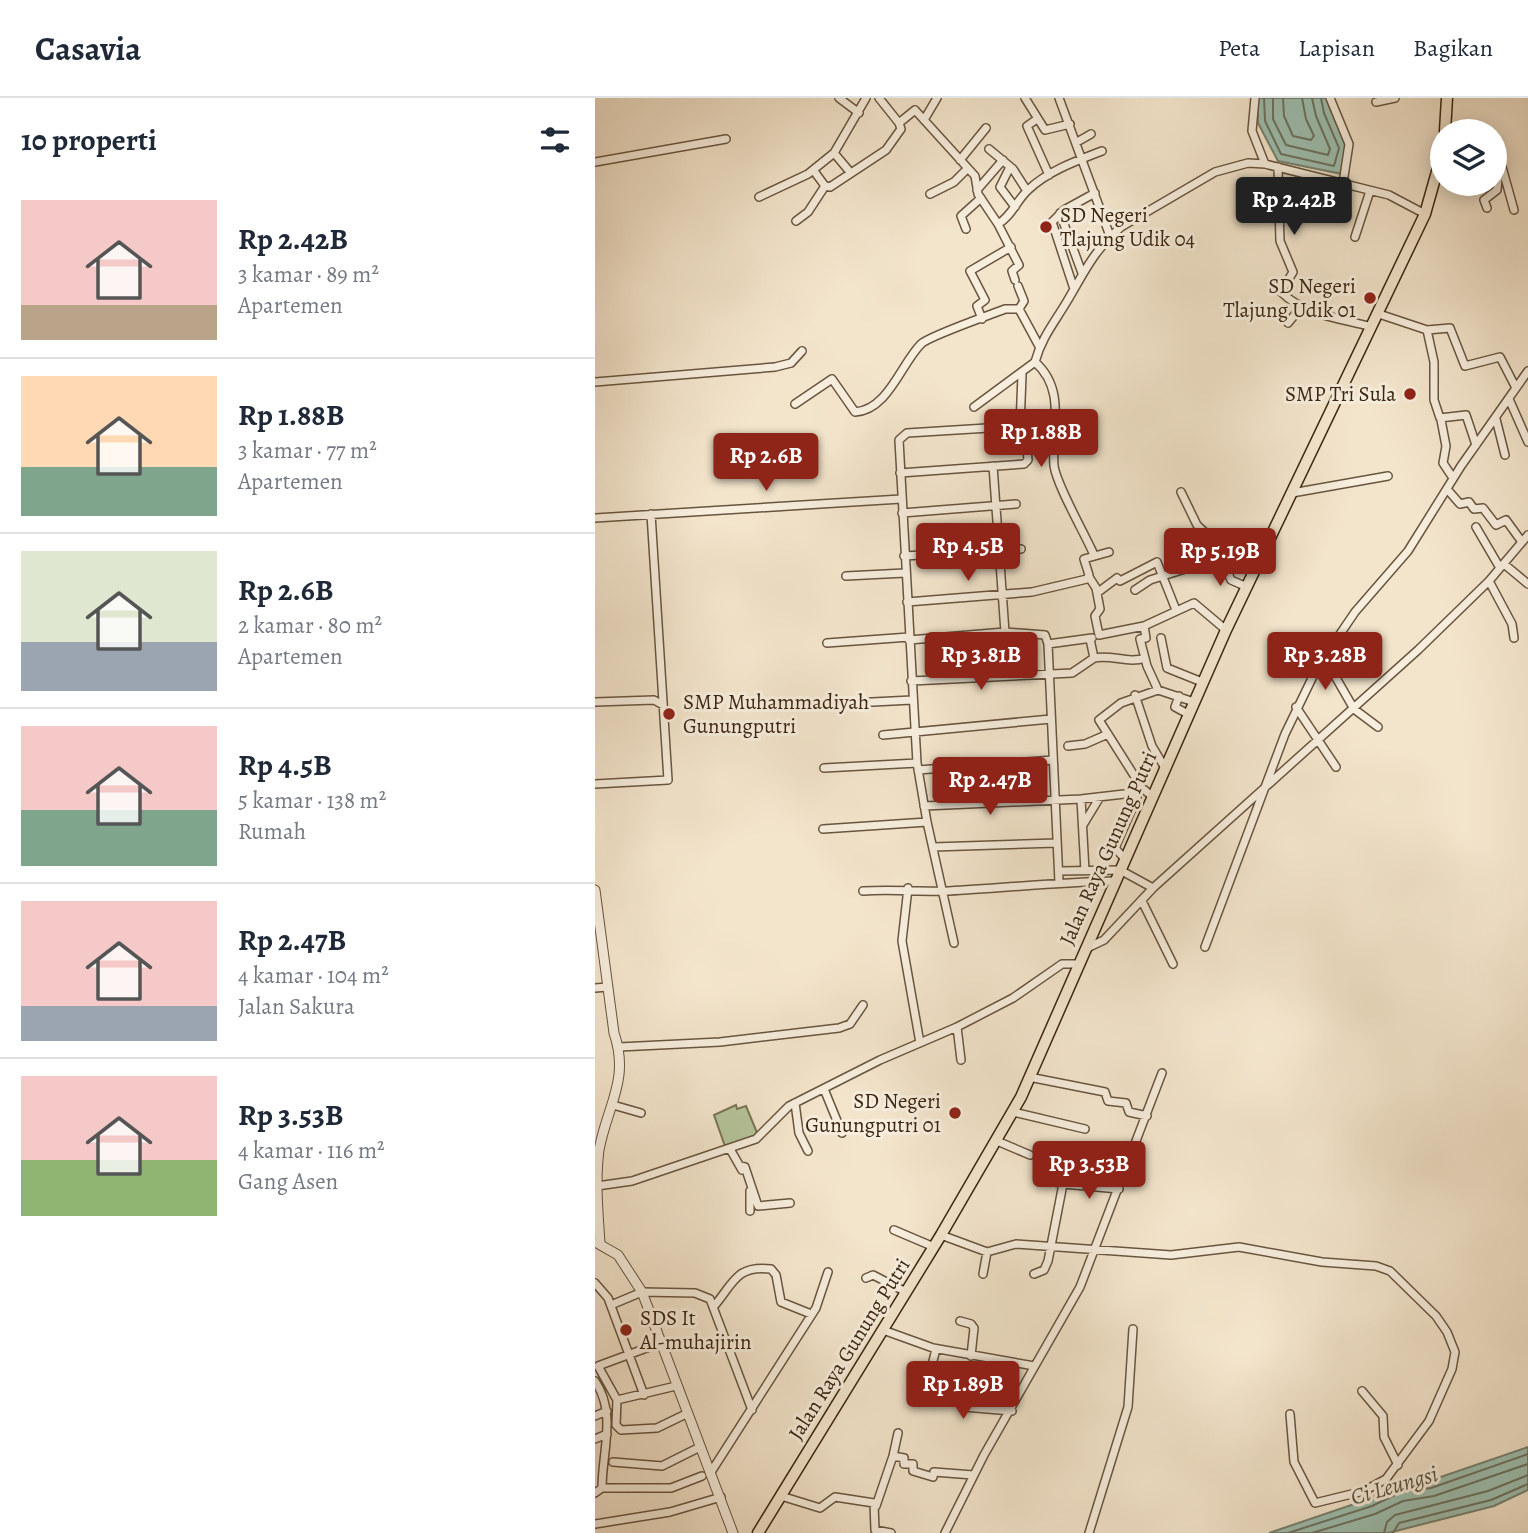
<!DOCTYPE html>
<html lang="id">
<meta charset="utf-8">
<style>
:root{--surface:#fff;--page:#f6f6f7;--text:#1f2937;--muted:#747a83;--line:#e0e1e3;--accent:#8f2418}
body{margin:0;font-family:Alegreya,serif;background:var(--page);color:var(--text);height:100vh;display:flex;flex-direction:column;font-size:26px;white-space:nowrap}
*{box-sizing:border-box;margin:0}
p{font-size:23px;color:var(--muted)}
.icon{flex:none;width:38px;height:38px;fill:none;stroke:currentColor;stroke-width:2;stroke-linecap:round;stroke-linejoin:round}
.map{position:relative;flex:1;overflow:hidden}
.details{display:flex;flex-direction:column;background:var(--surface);width:595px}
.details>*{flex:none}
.controls{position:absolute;left:835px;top:21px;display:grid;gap:14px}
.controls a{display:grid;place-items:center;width:77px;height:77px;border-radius:50%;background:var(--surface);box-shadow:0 4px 18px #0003;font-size:35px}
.price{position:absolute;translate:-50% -60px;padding:0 16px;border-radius:7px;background:var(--accent);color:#fff;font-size:23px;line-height:46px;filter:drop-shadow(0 2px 4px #0008)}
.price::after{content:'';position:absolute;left:50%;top:42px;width:21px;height:16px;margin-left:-10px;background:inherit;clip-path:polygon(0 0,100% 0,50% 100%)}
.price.on{background:#222;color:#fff}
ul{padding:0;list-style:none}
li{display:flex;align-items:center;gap:21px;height:175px;padding:0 21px}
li+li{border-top:2px solid var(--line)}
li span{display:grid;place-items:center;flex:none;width:196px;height:140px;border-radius:0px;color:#555}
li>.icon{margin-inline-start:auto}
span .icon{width:84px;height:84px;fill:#fffc;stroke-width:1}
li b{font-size:30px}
h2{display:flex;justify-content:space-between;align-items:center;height:84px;padding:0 21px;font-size:30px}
header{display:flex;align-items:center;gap:42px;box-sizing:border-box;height:98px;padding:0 35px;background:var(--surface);border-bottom:2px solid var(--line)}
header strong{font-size:33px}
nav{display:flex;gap:38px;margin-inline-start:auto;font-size:24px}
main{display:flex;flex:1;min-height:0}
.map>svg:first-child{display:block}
.green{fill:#b6c69c;stroke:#787656;stroke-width:2}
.water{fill:#9dc0b1;stroke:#768271;stroke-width:2}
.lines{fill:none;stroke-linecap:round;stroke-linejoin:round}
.shore{stroke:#6c7260;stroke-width:2}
.minor-casing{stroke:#69553f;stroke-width:10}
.tertiary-casing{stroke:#69553f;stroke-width:11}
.primary-casing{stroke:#3b2510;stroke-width:13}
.minor{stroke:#f7eede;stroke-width:7}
.tertiary{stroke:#f7eede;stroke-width:9}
.primary{stroke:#f3e5cc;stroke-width:10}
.poi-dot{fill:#8f2418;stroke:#f7eede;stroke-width:2.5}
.labels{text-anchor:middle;stroke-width:6;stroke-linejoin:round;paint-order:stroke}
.poi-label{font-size:21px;fill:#3b2510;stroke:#f7eede;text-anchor:start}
.street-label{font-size:21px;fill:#3b2510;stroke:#f7eede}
.water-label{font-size:23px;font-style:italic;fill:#585440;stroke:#f7eede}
</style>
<header>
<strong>Casavia</strong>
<nav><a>Peta</a><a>Lapisan</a><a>Bagikan</a></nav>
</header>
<main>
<section class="details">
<h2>10 properti<svg class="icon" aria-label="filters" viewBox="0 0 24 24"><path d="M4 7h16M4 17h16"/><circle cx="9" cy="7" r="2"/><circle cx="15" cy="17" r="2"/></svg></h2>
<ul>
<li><span style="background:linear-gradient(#f6c9c9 75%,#b9a48a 0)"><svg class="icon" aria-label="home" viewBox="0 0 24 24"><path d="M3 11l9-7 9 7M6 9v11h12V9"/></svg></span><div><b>Rp 2.42B</b><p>3 kamar · 89 m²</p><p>Apartemen</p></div></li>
<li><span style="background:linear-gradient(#ffd9b3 65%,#7fa58c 0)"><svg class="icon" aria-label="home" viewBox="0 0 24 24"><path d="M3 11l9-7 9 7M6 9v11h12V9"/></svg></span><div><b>Rp 1.88B</b><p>3 kamar · 77 m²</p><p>Apartemen</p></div></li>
<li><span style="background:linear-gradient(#dfe7d0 65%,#9aa5b1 0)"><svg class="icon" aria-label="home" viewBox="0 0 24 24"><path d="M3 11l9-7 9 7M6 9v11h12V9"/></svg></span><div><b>Rp 2.6B</b><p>2 kamar · 80 m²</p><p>Apartemen</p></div></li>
<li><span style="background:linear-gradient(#f6c9c9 60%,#7fa58c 0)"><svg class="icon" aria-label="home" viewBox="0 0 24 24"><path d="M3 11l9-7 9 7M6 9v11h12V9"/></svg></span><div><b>Rp 4.5B</b><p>5 kamar · 138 m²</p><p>Rumah</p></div></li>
<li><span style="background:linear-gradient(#f6c9c9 75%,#9aa5b1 0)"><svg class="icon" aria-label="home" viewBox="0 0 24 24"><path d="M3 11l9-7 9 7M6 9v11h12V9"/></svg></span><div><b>Rp 2.47B</b><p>4 kamar · 104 m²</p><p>Jalan Sakura</p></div></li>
<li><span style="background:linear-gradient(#f6c9c9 60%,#8fb573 0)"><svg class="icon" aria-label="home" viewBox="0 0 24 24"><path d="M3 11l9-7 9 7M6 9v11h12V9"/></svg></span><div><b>Rp 3.53B</b><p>4 kamar · 116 m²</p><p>Gang Asen</p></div></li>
</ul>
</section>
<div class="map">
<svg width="933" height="1435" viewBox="0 0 933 1435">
<rect width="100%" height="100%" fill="#f3e5cc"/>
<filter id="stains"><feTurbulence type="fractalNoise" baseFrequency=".00286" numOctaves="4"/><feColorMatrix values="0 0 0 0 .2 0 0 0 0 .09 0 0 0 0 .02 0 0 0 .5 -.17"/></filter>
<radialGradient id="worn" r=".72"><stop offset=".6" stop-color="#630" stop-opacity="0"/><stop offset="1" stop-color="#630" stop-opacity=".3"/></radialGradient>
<!-- green -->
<path class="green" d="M 141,1007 L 142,1011 L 151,1008 L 163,1037 L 131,1051 L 119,1017 Z"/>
<!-- water -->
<path class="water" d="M 662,0 L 732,0 L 752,50 L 747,76 L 683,63 L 663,25 Z
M 933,1349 L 933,1392 L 899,1408 L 793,1435 L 674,1435 L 774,1401 L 804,1387 L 834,1383 Z"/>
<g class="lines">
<!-- shore -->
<path class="shore" d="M 669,0 L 670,23 L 686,56 L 739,68 L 744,50 L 729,15 L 726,0
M 678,0 L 678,21 L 691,47 L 733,57 L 735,51 L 721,18 L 717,0
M 688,0 L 689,18 L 698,38 L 716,42 L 719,38 L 711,21 L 707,0
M 693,1435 L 777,1408 L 806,1394 L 836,1390 L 933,1356
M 717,1435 L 780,1416 L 808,1403 L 839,1398 L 933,1366
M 789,1435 L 792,1424 L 800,1417 L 893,1393 L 933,1377
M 798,1435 L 804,1425 L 896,1402 L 933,1386"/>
<defs>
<path id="minor" d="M 244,0 L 264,15
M 284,0 L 304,25 L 320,12 L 380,78 L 383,96 L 403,126 C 417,118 421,103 433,92 C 453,73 481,63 507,53
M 430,0 L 450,32 L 475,26
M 464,0 L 515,138
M 660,0 L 657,33 L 670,66
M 735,0 L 754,46 L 748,85
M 781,4 L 800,0
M 442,21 L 432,28 L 454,77
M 329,22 L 342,0
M 482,44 L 496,36
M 900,44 L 919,112
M 394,51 L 418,71 L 432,93
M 365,62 L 391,30
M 0,64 L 131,41
M 415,69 L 405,89 L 420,109
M 683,69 L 685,143 L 698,174 L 686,194 C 711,218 745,220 777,229
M 219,73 L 230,88
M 255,74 L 239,55 L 271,0
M 382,92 L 408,62
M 335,96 L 359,84 L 372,71
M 164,99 L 213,76 L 239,55
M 892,110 L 889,102 L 902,92 L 903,81 L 908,74
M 465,115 L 487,175
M 201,123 L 213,114 L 230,88 L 235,89 L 291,52 L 306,31 L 304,25
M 403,126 L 424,167 L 417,173 L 420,182
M 371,131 L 366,118 L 386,100
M 760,139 L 775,93
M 423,188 L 429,203 L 424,211
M 479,191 L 457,124 L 469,112 L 500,95
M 784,216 L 832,232
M 387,221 L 382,208 L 390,202 L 375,173 L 416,149
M 693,225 L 707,208
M 440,264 C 472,292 456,332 459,368 C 462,388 490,436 499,457
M 0,284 L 180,269 L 196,265 L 207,253
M 914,301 L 933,344
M 200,306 L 237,281 L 260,314 C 293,312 306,266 326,246 C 334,238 395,217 410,211 L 424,211 L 444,248
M 379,309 L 440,264 C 446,241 459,225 471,205 C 489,175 498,153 526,129 L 620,74 L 653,65 L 670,66 L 794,97 L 830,116
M 901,321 L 910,357
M 846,322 L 851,348 L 848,365 L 858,380
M 425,328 L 427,277
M 881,347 L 871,317 L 845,320 L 839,302 L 839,264 L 832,232 L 855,230 L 870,268 L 905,259 L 921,290
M 398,368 L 410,534
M 305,375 L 429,366 L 433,362 L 430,330 L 425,328 L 312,335 L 304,342 L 322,665 L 332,724 L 359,845
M 852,391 L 865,406 L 874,404 L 879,411 L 888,410 L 901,427 L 911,422 L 927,444
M 586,394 L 602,427 L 619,443 L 636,482 L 652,489
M 697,395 L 793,378
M 307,415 L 421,406
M 0,420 L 306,401
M 881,429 L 905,470
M 309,458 L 426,451
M 909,466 L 933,486
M 251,478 L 310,475
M 494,479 L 501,490 L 505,511 L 500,518 L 504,537 L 549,528 L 551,540 L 545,541 L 552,568 L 563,592 L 526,605 L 504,622 L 547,690 L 557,698
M 894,483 L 917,526 L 919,540
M 540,492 L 555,482 L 625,460
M 502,495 L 522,480 L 525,483 L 562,464 L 581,512
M 312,504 L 437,494 L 492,481 L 494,477 L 489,461 L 514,454
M 549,528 L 599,505 L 631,532
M 566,540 L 572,570 L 607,584
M 495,541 L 499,560 C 517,556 533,566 550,560
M 314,542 L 410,534 L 450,537 L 453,546 L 464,784
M 232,545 L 314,539
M 453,546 L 497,540
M 729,559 L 759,611 L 783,629
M 316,583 L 477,575 L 499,560
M 563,592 L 599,604
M 540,597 L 557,648 L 570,670
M 584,598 L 580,609 L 593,616
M 0,604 L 59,602 L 68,607
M 258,605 L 317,602
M 701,609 L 741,669
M 288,637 L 456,621
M 473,648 L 490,646 L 513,636
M 229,670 L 322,665
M 323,672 L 458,662
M 0,686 L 73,682 L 56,416
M 486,701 L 490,773
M 329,708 L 486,701 L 538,695 L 542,699 L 520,750 L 529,760
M 488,727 L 505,699
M 228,731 L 332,724
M 338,749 L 461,745
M 465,773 L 525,772 L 558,790
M 313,790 L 307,843 L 325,945
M 268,793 C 297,791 325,794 354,793 C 409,790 464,784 520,783
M 547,803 L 578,866
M 610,849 L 690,636 L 722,570 L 760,514 L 813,453 L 866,368 L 933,273
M 492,850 L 509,842 L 558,790 L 823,552 L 894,483 L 933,437
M 0,890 L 13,889
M 362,929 L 366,962
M 24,949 L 125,944 L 244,930 L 255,926 L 268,907
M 434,979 L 510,994 L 513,1003 L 531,1005 L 534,1014 L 552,1018
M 229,991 L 247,1035
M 200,1005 L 204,1035 L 213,1053
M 18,1007 L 46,1015
M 418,1014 L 490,1031
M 402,1043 L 435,1057
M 135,1051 L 147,1072
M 145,1068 L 150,1069 L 163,1108 L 195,1105
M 468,1086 L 524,1091
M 2,1088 L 37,1083 L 161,1041 L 194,1008 L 285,962 L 362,929 L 418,900 L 467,866 L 482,866
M 155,1093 L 155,1113
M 299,1132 L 339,1149
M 346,1137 L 392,1154 L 421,1146 L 576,1157 L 644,1149 L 727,1164 L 781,1168 L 795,1173 L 841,1218 L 852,1234 L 860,1254 L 857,1271 L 834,1323 L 791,1381 L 769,1393 L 720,1405 L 699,1364 L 695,1316
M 388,1176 L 392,1154
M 439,1176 L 449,1172 L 453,1163 L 468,1086 L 444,1080
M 271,1180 L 278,1177 L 311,1194
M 0,1185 L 13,1200 L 49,1297
M 16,1207 L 47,1194 L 100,1195 L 115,1201 L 157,1312
M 120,1207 C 139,1184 142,1167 176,1171 L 181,1177 L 186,1204 L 216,1216
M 365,1223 L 376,1226 L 379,1230 L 376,1258
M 288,1232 L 338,1250 L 439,1268
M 336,1271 L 341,1251
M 0,1283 C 22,1315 7,1354 7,1390 L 0,1395
M 336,1283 L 369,1309 L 417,1313
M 767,1293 L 788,1318 L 789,1339 L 803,1367
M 22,1302 L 3,1268 L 65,1245
M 22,1302 L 21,1327 L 26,1332 L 62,1330 L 91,1316
M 22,1302 L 81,1288
M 0,1318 L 12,1313
M 303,1335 L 298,1358 L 309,1360 L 309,1366 L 318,1366 L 318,1373 L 338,1379 L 339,1374 L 378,1377
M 0,1341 L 12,1336
M 18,1364 L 67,1368 L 105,1349
M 116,1374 L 221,1210 L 233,1174
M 7,1390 L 76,1390 L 107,1378
M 186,1398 L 225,1410 L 240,1399 L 279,1405 L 280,1432 L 296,1435
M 281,1408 L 298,1358
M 0,1426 L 75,1414 L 126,1399
M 350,1435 L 389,1357 L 485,1189 L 567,975
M 494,1435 L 533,1309 L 538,1231"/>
<path id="tertiary" d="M 0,792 L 19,935 C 35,982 12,1008 4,1052 C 0,1082 3,1115 5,1145
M 2,1145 L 23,1157 L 47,1194 L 138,1435"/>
<path id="primary" d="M 850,33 L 852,0
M 163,1435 L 346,1137 L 426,999 L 631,532 L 830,116 L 847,56"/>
</defs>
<!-- minor casing -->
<use href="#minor" class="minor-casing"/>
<!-- tertiary casing -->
<use href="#tertiary" class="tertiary-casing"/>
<!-- primary casing -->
<use href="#primary" class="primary-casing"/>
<!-- minor -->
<use href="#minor" class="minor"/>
<!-- tertiary -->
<use href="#tertiary" class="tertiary"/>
<!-- primary -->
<use href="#primary" class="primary"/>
</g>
<!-- markers -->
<g class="poi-dot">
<circle cx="451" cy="129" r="7"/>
<circle cx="775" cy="200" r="7"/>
<circle cx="815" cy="296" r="7"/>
<circle cx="74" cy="616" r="7"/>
<circle cx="360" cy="1015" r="7"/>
<circle cx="31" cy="1232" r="7"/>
</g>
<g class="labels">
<!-- poi labels -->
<g class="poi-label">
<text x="465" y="124">SD Negeri<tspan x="465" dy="24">Tlajung Udik 04</tspan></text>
<text x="761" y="195" text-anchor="end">SD Negeri<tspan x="761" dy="24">Tlajung Udik 01</tspan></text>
<text x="801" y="303" text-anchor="end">SMP Tri Sula</text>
<text x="88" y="611">SMP Muhammadiyah<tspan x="88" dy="24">Gunungputri</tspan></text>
<text x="346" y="1010" text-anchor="end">SD Negeri<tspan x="346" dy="24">Gunungputri 01</tspan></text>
<text x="45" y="1227">SDS It<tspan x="45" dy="24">Al-muhajirin</tspan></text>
</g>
<!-- street labels -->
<g class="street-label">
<text transform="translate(513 750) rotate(-66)" y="7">Jalan Raya Gunung Putri</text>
<text transform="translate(254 1251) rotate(-58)" y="7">Jalan Raya Gunung Putri</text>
</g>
<!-- water labels -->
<g class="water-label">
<text transform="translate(799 1387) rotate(-16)" y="8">Ci Leungsi</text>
</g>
</g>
<rect width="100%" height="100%" filter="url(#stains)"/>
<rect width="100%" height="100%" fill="url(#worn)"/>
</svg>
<div class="controls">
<a><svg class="icon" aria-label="layers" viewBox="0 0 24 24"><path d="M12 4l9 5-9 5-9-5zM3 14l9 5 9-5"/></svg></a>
</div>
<b class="price on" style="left:699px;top:139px">Rp 2.42B</b>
<b class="price" style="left:446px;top:371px">Rp 1.88B</b>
<b class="price" style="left:171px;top:395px">Rp 2.6B</b>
<b class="price" style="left:373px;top:485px">Rp 4.5B</b>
<b class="price" style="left:625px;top:490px">Rp 5.19B</b>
<b class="price" style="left:386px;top:594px">Rp 3.81B</b>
<b class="price" style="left:730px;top:594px">Rp 3.28B</b>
<b class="price" style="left:395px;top:719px">Rp 2.47B</b>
<b class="price" style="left:494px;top:1103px">Rp 3.53B</b>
<b class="price" style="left:368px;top:1323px">Rp 1.89B</b>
</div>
</main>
